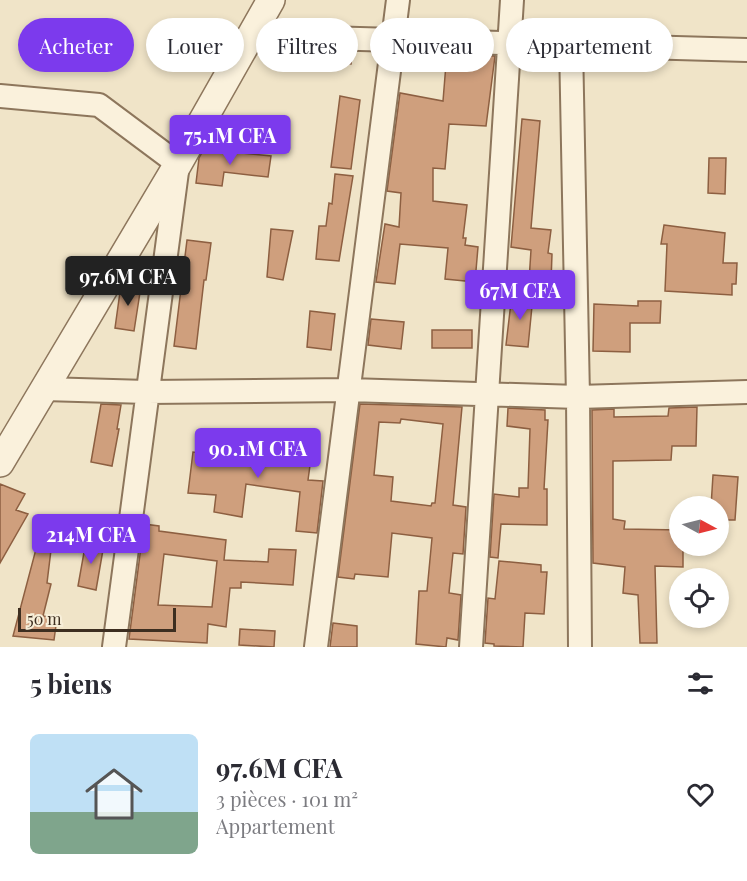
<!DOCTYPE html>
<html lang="fr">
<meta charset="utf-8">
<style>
:root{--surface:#fff;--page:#f7f7f7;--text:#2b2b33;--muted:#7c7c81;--accent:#7c3aed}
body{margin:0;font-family:"Playfair Display",serif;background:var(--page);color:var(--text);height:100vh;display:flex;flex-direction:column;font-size:22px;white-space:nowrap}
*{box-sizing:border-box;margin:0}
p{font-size:20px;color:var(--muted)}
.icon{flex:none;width:33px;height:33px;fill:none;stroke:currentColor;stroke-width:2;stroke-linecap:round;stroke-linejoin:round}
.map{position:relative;height:647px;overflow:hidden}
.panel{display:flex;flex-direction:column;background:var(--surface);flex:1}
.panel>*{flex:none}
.top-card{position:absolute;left:18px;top:18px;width:711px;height:54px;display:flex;gap:12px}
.needle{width:39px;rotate:97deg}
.controls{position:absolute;left:669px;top:496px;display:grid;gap:12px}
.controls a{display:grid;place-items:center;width:60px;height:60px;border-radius:50%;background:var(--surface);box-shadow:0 3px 9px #0003;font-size:30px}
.scale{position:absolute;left:18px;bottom:15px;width:158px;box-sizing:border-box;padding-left:6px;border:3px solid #3d2e20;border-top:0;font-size:16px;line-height:21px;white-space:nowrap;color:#3d2e20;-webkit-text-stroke:4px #f7eed8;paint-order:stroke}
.price{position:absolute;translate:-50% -51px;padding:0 14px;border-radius:6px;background:var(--accent);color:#fff;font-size:20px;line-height:39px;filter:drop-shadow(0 2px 3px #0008)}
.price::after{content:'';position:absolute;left:50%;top:36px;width:18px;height:14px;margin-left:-9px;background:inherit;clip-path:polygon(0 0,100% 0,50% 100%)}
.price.active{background:#222;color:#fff}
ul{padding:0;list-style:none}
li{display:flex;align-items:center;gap:18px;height:150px;padding:0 30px}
li span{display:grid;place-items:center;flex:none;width:168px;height:120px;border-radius:9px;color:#555}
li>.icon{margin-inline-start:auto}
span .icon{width:72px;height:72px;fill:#fffc;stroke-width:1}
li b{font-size:26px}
h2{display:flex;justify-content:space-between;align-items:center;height:72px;padding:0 30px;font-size:26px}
.pill{padding:0 21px;border-radius:27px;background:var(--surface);box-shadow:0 3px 9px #0003;font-size:21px;line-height:54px}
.pill.active{background:var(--accent);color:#fff}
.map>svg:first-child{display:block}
.building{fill:#cf9f7d;stroke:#8d5f41;stroke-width:1.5;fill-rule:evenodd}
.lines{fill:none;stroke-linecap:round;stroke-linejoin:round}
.minor-casing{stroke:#8d765c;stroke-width:26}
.tertiary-casing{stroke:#8d765c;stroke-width:30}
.minor{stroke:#faf1dc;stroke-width:22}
.tertiary{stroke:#faf1dc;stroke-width:27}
</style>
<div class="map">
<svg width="747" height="647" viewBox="0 0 747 647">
<rect width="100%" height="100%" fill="#f0e4c8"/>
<!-- building -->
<path class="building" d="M 284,50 L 352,52 L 351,64 L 319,60 L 284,61 Z
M 456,55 L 495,56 L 486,126 L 449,124 L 445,169 L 433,168 L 433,201 L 467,205 L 463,238 L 466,238 L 465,245 L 478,247 L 475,282 L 445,279 L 448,248 L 400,244 L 395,284 L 376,282 L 385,224 L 399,227 L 401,193 L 387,191 L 400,93 L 443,101 L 446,64 L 455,65 Z
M 522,57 L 551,58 L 551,67 L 521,66 Z
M 340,96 L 360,100 L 351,169 L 331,167 Z
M 522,119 L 540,121 L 531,228 L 551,230 L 548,253 L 552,254 L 551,282 L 529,281 L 531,250 L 511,247 Z
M 204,149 L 271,156 L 268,177 L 224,172 L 222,186 L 196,183 L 199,158 Z
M 709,158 L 726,158 L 725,194 L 708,193 Z
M 335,174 L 353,176 L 339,261 L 316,259 L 319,226 L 326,226 L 329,203 L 332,204 Z
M 664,225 L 725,233 L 723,263 L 737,263 L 736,284 L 732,284 L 732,295 L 665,291 L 667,244 L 661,244 Z
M 271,229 L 293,231 L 283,280 L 267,277 Z
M 187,240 L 211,243 L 206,280 L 204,280 L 196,349 L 174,346 Z
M 125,284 L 141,286 L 134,331 L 115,328 L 120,292 Z
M 512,294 L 533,296 L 528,347 L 506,345 Z
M 638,301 L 661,301 L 660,323 L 630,323 L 630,352 L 593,351 L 594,304 L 638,306 Z
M 310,311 L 335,314 L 331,350 L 307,347 Z
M 371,319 L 404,322 L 401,349 L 368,345 Z
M 432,330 L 472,330 L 472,348 L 432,348 Z
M 101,404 L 121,405 L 117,429 L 119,429 L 112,466 L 91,462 Z
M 360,404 L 462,407 L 453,505 L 466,507 L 463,554 L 453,553 L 449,593 L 461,595 L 458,640 L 447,638 L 446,647 L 416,644 L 419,591 L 427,591 L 432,538 L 392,533 L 388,577 L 355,574 L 354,579 L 338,577 ZM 401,419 L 443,424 L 435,503 L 432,503 L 431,506 L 391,501 L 393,477 L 374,475 L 379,422 L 400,423 Z
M 697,407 L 696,446 L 672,446 L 671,460 L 613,461 L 613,519 L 625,521 L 624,529 L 680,530 L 680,546 L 683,546 L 683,567 L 655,566 L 657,643 L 640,643 L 638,595 L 623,593 L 625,567 L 593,563 L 592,410 L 614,409 L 614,417 L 668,416 L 669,408 Z
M 508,408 L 545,410 L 545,420 L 548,420 L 544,489 L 547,489 L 547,525 L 501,524 L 498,558 L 490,557 L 494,494 L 519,497 L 519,488 L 528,488 L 530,429 L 507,426 Z
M 241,443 L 312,451 L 308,480 L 323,481 L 317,533 L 296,531 L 300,492 L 246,484 L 242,517 L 214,512 L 216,495 L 188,493 L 193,452 L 239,458 Z
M 713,475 L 738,477 L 735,520 L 718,520 L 718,507 L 711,507 Z
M 0,484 L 25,494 L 16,510 L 28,514 L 0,563 Z
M 45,515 L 55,517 L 47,583 L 51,584 L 43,616 L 57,618 L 54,640 L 13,636 Z
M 144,524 L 159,526 L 159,531 L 226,540 L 224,560 L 268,562 L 269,549 L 296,550 L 293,585 L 241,582 L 241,588 L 230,588 L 226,627 L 208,624 L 207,643 L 129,639 ZM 164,554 L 217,561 L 212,607 L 158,605 Z
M 86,541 L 104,544 L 96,590 L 78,586 Z
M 499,561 L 541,565 L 541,572 L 547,572 L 544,614 L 525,613 L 523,647 L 494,646 L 494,644 L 485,643 L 488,598 L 495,599 Z
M 333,623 L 357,626 L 357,647 L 330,647 Z
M 240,629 L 275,631 L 274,647 L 239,645 Z"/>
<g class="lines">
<defs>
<path id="minor" d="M 250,36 L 747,50
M 571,44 L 578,397 L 580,647
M 0,96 L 99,105 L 178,164 L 114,647
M 44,389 L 147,392 L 349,390 L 578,397 L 747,392
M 316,647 L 398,0
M 471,647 L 512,0"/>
<path id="tertiary" d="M 0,463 L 178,164 L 271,0"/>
</defs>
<!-- minor casing -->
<use href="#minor" class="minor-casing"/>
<!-- tertiary casing -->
<use href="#tertiary" class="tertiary-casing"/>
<!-- minor -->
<use href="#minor" class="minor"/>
<!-- tertiary -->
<use href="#tertiary" class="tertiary"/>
</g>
</svg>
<div class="controls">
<a><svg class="needle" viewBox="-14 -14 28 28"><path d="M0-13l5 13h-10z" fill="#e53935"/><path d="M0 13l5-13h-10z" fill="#7c7c81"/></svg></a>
<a><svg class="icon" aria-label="locate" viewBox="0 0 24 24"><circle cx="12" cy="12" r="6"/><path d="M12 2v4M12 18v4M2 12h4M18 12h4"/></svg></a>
</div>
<div class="scale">50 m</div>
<b class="price" style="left:230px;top:166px">75.1M CFA</b>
<b class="price active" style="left:128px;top:307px">97.6M CFA</b>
<b class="price" style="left:520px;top:321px">67M CFA</b>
<b class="price" style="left:258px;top:479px">90.1M CFA</b>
<b class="price" style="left:91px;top:565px">214M CFA</b>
<div class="top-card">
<a class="pill active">Acheter</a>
<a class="pill">Louer</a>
<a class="pill">Filtres</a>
<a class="pill">Nouveau</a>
<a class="pill">Appartement</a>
</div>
</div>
<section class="panel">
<h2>5 biens<svg class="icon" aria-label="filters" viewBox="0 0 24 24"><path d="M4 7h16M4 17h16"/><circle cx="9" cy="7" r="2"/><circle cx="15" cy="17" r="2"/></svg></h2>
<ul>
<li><span style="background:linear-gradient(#bfe0f5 65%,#7fa58c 0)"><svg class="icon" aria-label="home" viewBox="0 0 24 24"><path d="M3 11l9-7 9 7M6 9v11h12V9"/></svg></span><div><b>97.6M CFA</b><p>3 pièces · 101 m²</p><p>Appartement</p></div><svg class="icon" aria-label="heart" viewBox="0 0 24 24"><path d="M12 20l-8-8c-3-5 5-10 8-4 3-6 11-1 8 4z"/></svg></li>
</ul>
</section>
